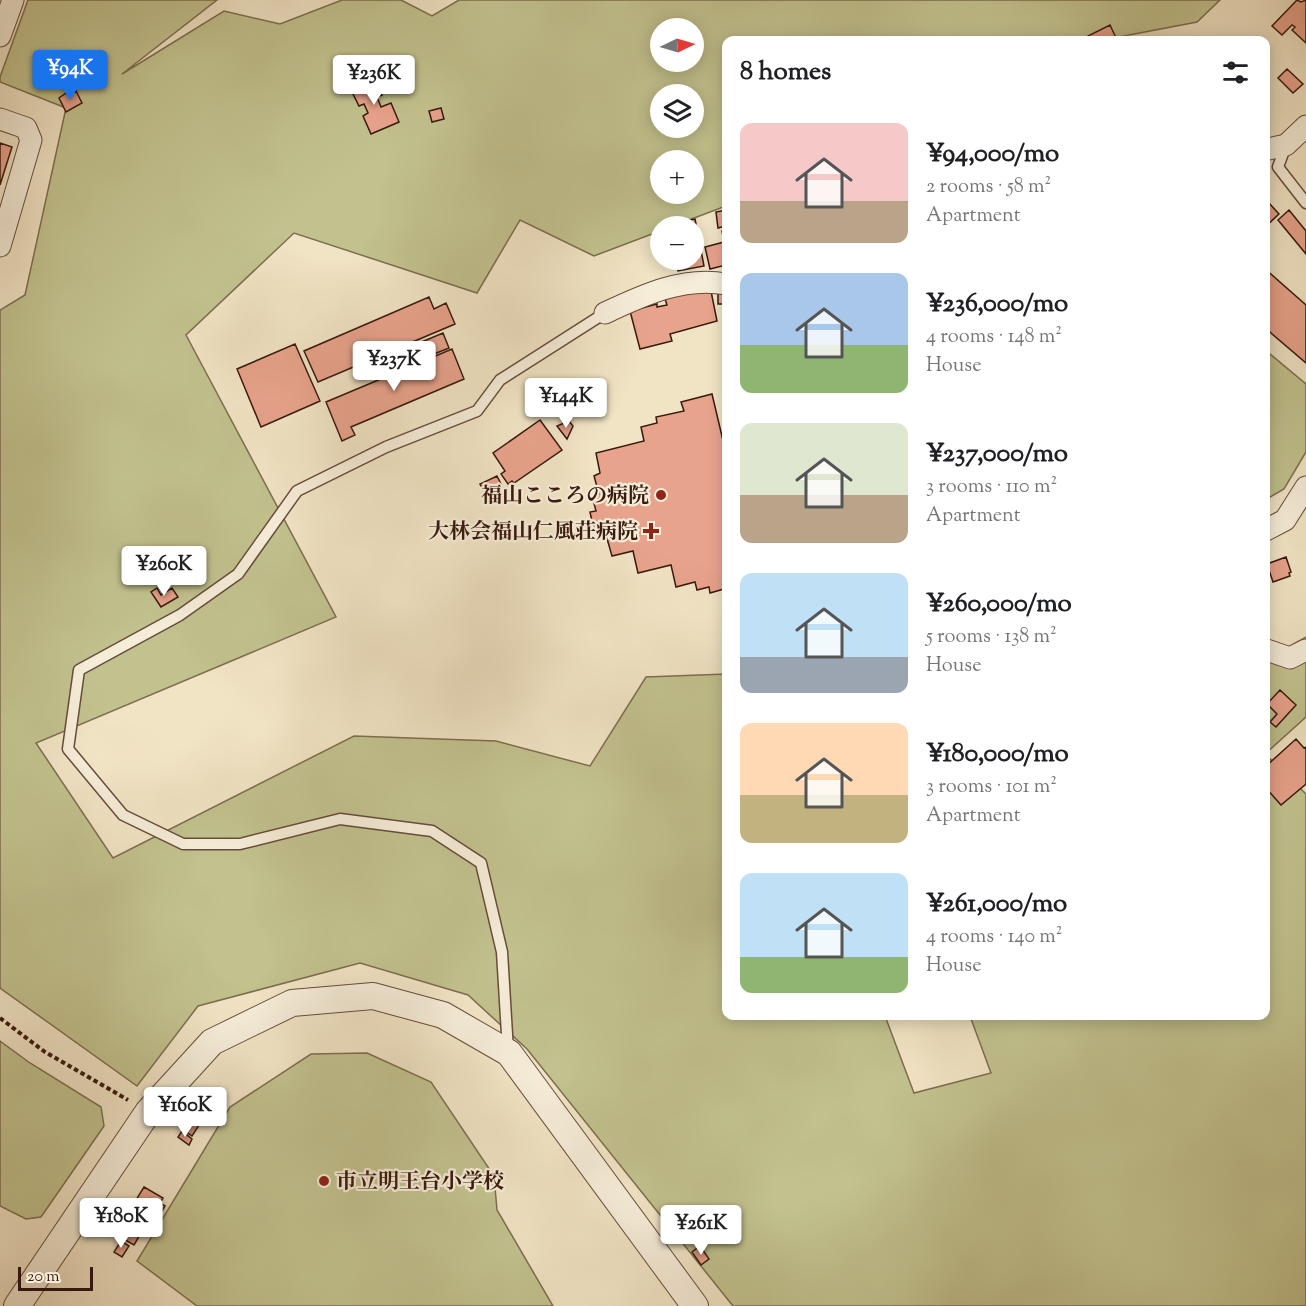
<!DOCTYPE html>
<meta charset="utf-8">
<style>
:root{--surface:#fff;--page:#f2f2f2;--text:#202124;--muted:#757577;--accent:#1a73e8}
body{margin:0;font-family:"Sorts Mill Goudy","Noto Serif JP",serif;background:var(--page);color:var(--text);height:100vh;display:flex;flex-direction:column;font-size:22px;white-space:nowrap}
*{box-sizing:border-box;margin:0}
p{font-size:20px;color:var(--muted)}
.icon{flex:none;width:33px;height:33px;fill:none;stroke:currentColor;stroke-width:2;stroke-linecap:round;stroke-linejoin:round}
.map{position:relative;flex:1;overflow:hidden}
.sheet{position:absolute;left:722px;top:36px;width:548px;height:984px;display:flex;flex-direction:column;background:var(--surface);border-radius:12px;box-shadow:0 3px 15px #0003}
.sheet>*{flex:none}
.needle{width:39px;rotate:85deg}
.tools{position:absolute;left:650px;top:18px;display:grid;gap:12px}
.tools a{display:grid;place-items:center;width:54px;height:54px;border-radius:50%;background:var(--surface);box-shadow:0 3px 15px #0003;font-size:30px}
.scale{position:absolute;left:18px;bottom:15px;width:75px;box-sizing:border-box;padding-left:6px;border:3px solid #38190d;border-top:0;font-size:16px;line-height:21px;white-space:nowrap;color:#38190d;-webkit-text-stroke:4px #f6edd9;paint-order:stroke}
.price{position:absolute;translate:-50% -51px;padding:0 14px;border-radius:6px;background:#fff;color:#222;font-size:20px;line-height:39px;filter:drop-shadow(0 2px 3px #0008)}
.price::after{content:'';position:absolute;left:50%;top:36px;width:18px;height:14px;margin-left:-9px;background:inherit;clip-path:polygon(0 0,100% 0,50% 100%)}
.price.current{background:var(--accent);color:#fff}
ul{padding:0;list-style:none}
li{display:flex;align-items:center;gap:18px;height:150px;padding:0 18px}
li span{display:grid;place-items:center;flex:none;width:168px;height:120px;border-radius:12px;color:#555}
li>.icon{margin-inline-start:auto}
span .icon{width:72px;height:72px;fill:#fffc;stroke-width:1}
li b{font-size:26px}
h2{display:flex;justify-content:space-between;align-items:center;height:72px;padding:0 18px;font-size:26px}
.map>svg:first-child{display:block}
.green{fill:#c2c28f;stroke:#7d6e4e;stroke-width:1.5;fill-rule:evenodd}
.building{fill:#e8a38c;stroke:#38190d;stroke-width:1.5}
.lines{fill:none;stroke-linecap:round;stroke-linejoin:round}
.service-casing{stroke:#664c3b;stroke-width:13}
.minor-casing{stroke:#664c3b;stroke-width:23}
.tertiary-casing{stroke:#664c3b;stroke-width:28}
.path{stroke:#38190d;stroke-width:4;stroke-dasharray:4.5 3;stroke-linecap:butt}
.service{stroke:#f6edd9;stroke-width:10}
.minor{stroke:#f6edd9;stroke-width:21}
.tertiary{stroke:#f6edd9;stroke-width:26}
.poi-dot{fill:#8f2418;stroke:#f6edd9;stroke-width:2}
.labels{text-anchor:middle;stroke-width:4.5;stroke-linejoin:round;paint-order:stroke}
.poi-label{font-size:21px;font-weight:bold;fill:#38190d;stroke:#f6edd9;text-anchor:end}
</style>
<div class="map">
<svg width="1306" height="1306" viewBox="0 0 1306 1306">
<rect width="100%" height="100%" fill="#f1e4c5"/>
<filter id="stains"><feTurbulence type="fractalNoise" baseFrequency=".00333" numOctaves="4"/><feColorMatrix values="0 0 0 0 .2 0 0 0 0 .09 0 0 0 0 .02 0 0 0 .5 -.17"/></filter>
<radialGradient id="worn" r=".72"><stop offset=".6" stop-color="#630" stop-opacity="0"/><stop offset="1" stop-color="#630" stop-opacity=".3"/></radialGradient>
<!-- green -->
<path class="green" d="M 28,0 L 217,0 L 122,74 L 224,11 L 280,24 L 342,0 L 401,0 L 432,16 L 459,0 L 1220,0 L 1197,22 L 1103,40 L 726,40 L 726,206 L 673,226 L 660,226 L 660,231 L 594,256 L 520,220 L 477,293 L 294,233 L 186,335 L 336,617 L 36,743 L 113,858 L 354,736 L 496,741 L 590,766 L 646,677 L 726,674 L 726,1016 L 885,1016 L 914,1093 L 991,1073 L 970,1016 L 1264,1016 L 1265,660 L 1306,637 L 1306,717 L 1265,754 L 1306,794 L 1306,1306 L 733,1306 L 527,1049 L 468,995 L 360,963 L 198,1006 L 137,1086 L 0,988 L 0,310 L 25,295 L 66,108 L 0,82 L 0,77 ZM 660,28 L 693,28 L 693,62 L 660,62 ZM 660,94 L 693,94 L 693,128 L 660,128 ZM 660,160 L 693,160 L 693,194 L 660,194 Z
M 1264,349 L 1306,384 L 1306,452 L 1284,489 L 1265,500 Z
M 0,1041 L 30,1063 L 101,1107 L 104,1126 L 41,1217 L 26,1219 L 0,1206 Z
M 367,1053 L 431,1082 L 494,1176 L 497,1210 L 553,1306 L 197,1306 L 137,1261 L 230,1107 L 311,1054 Z"/>
<!-- building -->
<path class="building" d="M 1297,0 L 1301,2 L 1306,0 L 1306,43 L 1292,30 L 1295,27 L 1292,25 L 1282,35 L 1272,26 Z
M 1110,25 L 1117,40 L 1085,40 L 1084,38 Z
M 1287,69 L 1303,84 L 1293,93 L 1278,78 Z
M 374,77 L 382,95 L 377,97 L 381,107 L 391,103 L 399,122 L 371,134 L 363,116 L 368,113 L 364,104 L 359,106 L 350,88 Z
M 69,91 L 71,94 L 76,91 L 82,103 L 66,112 L 59,98 Z
M 441,108 L 444,119 L 432,122 L 429,111 Z
M 0,143 L 12,147 L 0,185 Z
M 1269,203 L 1279,214 L 1264,228 L 1264,208 Z
M 726,210 L 726,226 L 718,228 L 716,212 Z
M 1289,210 L 1306,231 L 1306,254 L 1278,220 Z
M 695,219 L 704,266 L 678,271 L 675,260 L 693,260 L 693,226 L 669,226 L 668,224 Z
M 726,230 L 726,252 L 722,231 Z
M 724,242 L 726,265 L 710,269 L 705,247 Z
M 1264,268 L 1306,305 L 1306,363 L 1264,327 Z
M 718,285 L 726,285 L 726,304 L 718,304 Z
M 710,286 L 717,321 L 670,334 L 672,341 L 640,349 L 630,311 L 657,304 L 657,307 L 667,305 L 665,299 Z
M 429,297 L 434,309 L 446,303 L 455,324 L 318,382 L 304,351 Z
M 443,333 L 449,348 L 392,371 L 386,357 Z
M 295,344 L 320,401 L 261,427 L 237,369 Z
M 452,349 L 464,379 L 351,427 L 355,435 L 342,441 L 326,402 Z
M 712,394 L 726,453 L 725,595 L 724,589 L 710,593 L 709,587 L 697,590 L 695,582 L 676,587 L 671,565 L 638,573 L 633,551 L 612,556 L 606,535 L 602,536 L 599,524 L 593,526 L 590,512 L 596,511 L 592,496 L 599,494 L 594,476 L 600,473 L 596,453 L 644,441 L 641,427 L 657,423 L 656,417 L 684,411 L 681,402 Z
M 540,420 L 562,450 L 514,483 L 512,481 L 508,484 L 501,474 L 505,471 L 493,453 Z
M 569,421 L 573,426 L 567,439 L 557,426 Z
M 497,476 L 504,490 L 484,499 L 482,495 L 485,494 L 480,484 Z
M 1286,557 L 1291,572 L 1289,573 L 1290,576 L 1273,582 L 1267,564 Z
M 157,588 L 161,595 L 172,588 L 178,597 L 161,607 L 151,592 Z
M 1280,690 L 1296,705 L 1276,727 L 1270,722 L 1277,714 L 1267,704 Z
M 1296,739 L 1304,748 L 1306,747 L 1306,784 L 1281,805 L 1264,786 L 1264,768 Z
M 198,1111 L 205,1116 L 192,1136 L 185,1131 Z
M 182,1131 L 192,1139 L 189,1145 L 178,1137 Z
M 144,1187 L 163,1198 L 160,1203 L 165,1206 L 157,1219 L 151,1216 L 134,1245 L 118,1236 L 119,1234 L 116,1232 Z
M 121,1241 L 129,1246 L 122,1257 L 114,1252 Z
M 700,1246 L 709,1259 L 701,1265 L 692,1252 Z"/>
<g class="lines">
<defs>
<path id="service" d="M 1286,145 L 1278,167 L 1306,203
M 508,1051 L 502,952 L 481,863 L 432,831 L 340,819 L 240,844 L 183,844 L 123,815 L 68,749 L 79,670 L 180,615 L 238,574 L 297,491 L 386,447 L 477,411 L 500,380 L 605,313"/>
<path id="minor" d="M 0,36 L 13,0
M 0,119 L 26,128 L 31,140 L 0,246
M 1264,150 L 1286,145 L 1306,126
M 605,313 C 643,295 684,276 726,284
M 1264,531 L 1285,520 L 1306,487
M 1264,649 L 1290,658 L 1306,650"/>
<path id="tertiary" d="M 17,1306 L 148,1112 L 212,1042 L 292,1003 L 373,996 L 443,1015 L 509,1053 L 695,1306"/>
</defs>
<!-- service casing -->
<use href="#service" class="service-casing"/>
<!-- minor casing -->
<use href="#minor" class="minor-casing"/>
<!-- tertiary casing -->
<use href="#tertiary" class="tertiary-casing"/>
<!-- path -->
<path class="path" d="M 0,1018 L 45,1052 L 128,1100"/>
<!-- service -->
<use href="#service" class="service"/>
<!-- minor -->
<use href="#minor" class="minor"/>
<!-- tertiary -->
<use href="#tertiary" class="tertiary"/>
</g>
<!-- markers -->
<g class="poi-dot">
<circle cx="661" cy="495" r="6"/>
<path d="M648 522h6v6h6v6h-6v6h-6v-6h-6v-6h6z"/>
<circle cx="324" cy="1181" r="6"/>
</g>
<g class="labels">
<!-- poi labels -->
<g class="poi-label">
<text x="649" y="502">福山こころの病院</text>
<text x="638" y="538">大林会福山仁風荘病院</text>
<text x="336" y="1188" text-anchor="start">市立明王台小学校</text>
</g>
</g>
<rect width="100%" height="100%" filter="url(#stains)"/>
<rect width="100%" height="100%" fill="url(#worn)"/>
</svg>
<div class="tools">
<a><svg class="needle" viewBox="-14 -14 28 28"><path d="M0-13l5 13h-10z" fill="#e53935"/><path d="M0 13l5-13h-10z" fill="#757577"/></svg></a>
<a><svg class="icon" aria-label="layers" viewBox="0 0 24 24"><path d="M12 4l9 5-9 5-9-5zM3 14l9 5 9-5"/></svg></a>
<a>+</a>
<a>−</a>
</div>
<div class="scale">20 m</div>
<b class="price current" style="left:70px;top:101px">¥94K</b>
<b class="price" style="left:374px;top:106px">¥236K</b>
<b class="price" style="left:394px;top:392px">¥237K</b>
<b class="price" style="left:566px;top:429px">¥144K</b>
<b class="price" style="left:164px;top:597px">¥260K</b>
<b class="price" style="left:185px;top:1138px">¥160K</b>
<b class="price" style="left:121px;top:1249px">¥180K</b>
<b class="price" style="left:701px;top:1256px">¥261K</b>
<section class="sheet">
<h2>8 homes<svg class="icon" aria-label="filters" viewBox="0 0 24 24"><path d="M4 7h16M4 17h16"/><circle cx="9" cy="7" r="2"/><circle cx="15" cy="17" r="2"/></svg></h2>
<ul>
<li><span style="background:linear-gradient(#f6c9c9 65%,#b9a48a 0)"><svg class="icon" aria-label="home" viewBox="0 0 24 24"><path d="M3 11l9-7 9 7M6 9v11h12V9"/></svg></span><div><b>¥94,000/mo</b><p>2 rooms · 58 m²</p><p>Apartment</p></div></li>
<li><span style="background:linear-gradient(#a9c7e8 60%,#8fb573 0)"><svg class="icon" aria-label="home" viewBox="0 0 24 24"><path d="M3 11l9-7 9 7M6 9v11h12V9"/></svg></span><div><b>¥236,000/mo</b><p>4 rooms · 148 m²</p><p>House</p></div></li>
<li><span style="background:linear-gradient(#dfe7d0 60%,#b9a48a 0)"><svg class="icon" aria-label="home" viewBox="0 0 24 24"><path d="M3 11l9-7 9 7M6 9v11h12V9"/></svg></span><div><b>¥237,000/mo</b><p>3 rooms · 110 m²</p><p>Apartment</p></div></li>
<li><span style="background:linear-gradient(#bfe0f5 70%,#9aa5b1 0)"><svg class="icon" aria-label="home" viewBox="0 0 24 24"><path d="M3 11l9-7 9 7M6 9v11h12V9"/></svg></span><div><b>¥260,000/mo</b><p>5 rooms · 138 m²</p><p>House</p></div></li>
<li><span style="background:linear-gradient(#ffd9b3 60%,#c2b280 0)"><svg class="icon" aria-label="home" viewBox="0 0 24 24"><path d="M3 11l9-7 9 7M6 9v11h12V9"/></svg></span><div><b>¥180,000/mo</b><p>3 rooms · 101 m²</p><p>Apartment</p></div></li>
<li><span style="background:linear-gradient(#bfe0f5 70%,#8fb573 0)"><svg class="icon" aria-label="home" viewBox="0 0 24 24"><path d="M3 11l9-7 9 7M6 9v11h12V9"/></svg></span><div><b>¥261,000/mo</b><p>4 rooms · 140 m²</p><p>House</p></div></li>
</ul>
</section>
</div>
